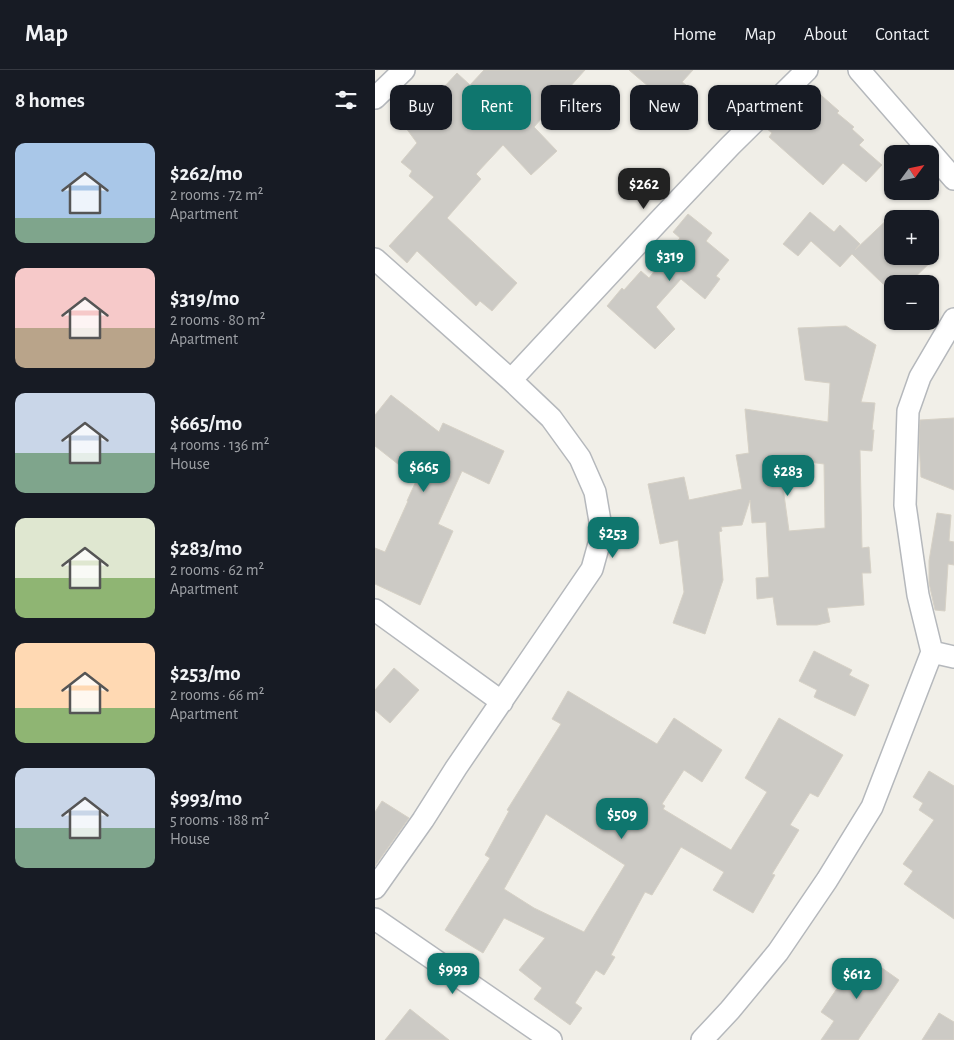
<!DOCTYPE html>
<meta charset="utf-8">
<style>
:root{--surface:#171b24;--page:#20242c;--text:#f1f3f6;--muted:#9ea1a6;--line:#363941;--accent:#0f766e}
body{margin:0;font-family:"Alegreya Sans",sans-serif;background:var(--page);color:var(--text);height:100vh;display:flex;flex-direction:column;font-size:19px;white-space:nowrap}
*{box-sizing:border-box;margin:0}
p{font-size:16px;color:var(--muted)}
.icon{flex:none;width:28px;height:28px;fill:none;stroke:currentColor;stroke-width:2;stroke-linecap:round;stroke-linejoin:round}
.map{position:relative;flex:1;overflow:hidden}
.drawer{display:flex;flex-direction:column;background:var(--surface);width:375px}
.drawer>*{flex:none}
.top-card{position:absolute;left:15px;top:15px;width:475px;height:45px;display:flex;gap:10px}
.needle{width:32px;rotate:57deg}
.buttons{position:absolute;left:509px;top:75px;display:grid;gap:10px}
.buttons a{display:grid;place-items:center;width:55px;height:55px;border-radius:10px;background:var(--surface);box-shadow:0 1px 4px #0004;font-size:25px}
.price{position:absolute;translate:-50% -42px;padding:0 11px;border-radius:10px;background:var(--accent);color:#fff;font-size:16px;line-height:32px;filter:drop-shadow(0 1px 2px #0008)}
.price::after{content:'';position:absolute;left:50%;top:30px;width:15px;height:11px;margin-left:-8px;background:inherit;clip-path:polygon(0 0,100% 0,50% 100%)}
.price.selected{background:#222;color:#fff}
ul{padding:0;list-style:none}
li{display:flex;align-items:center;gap:15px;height:125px;padding:0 15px}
li span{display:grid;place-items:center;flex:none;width:140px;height:100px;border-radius:10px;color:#555}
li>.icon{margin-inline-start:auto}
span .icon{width:60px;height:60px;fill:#fffc;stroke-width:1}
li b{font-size:21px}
h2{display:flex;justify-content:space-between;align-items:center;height:60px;padding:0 15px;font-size:21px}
.pill{padding:0 18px;border-radius:10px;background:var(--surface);box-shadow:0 1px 4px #0004;font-size:18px;line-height:45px}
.pill.selected{background:var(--accent);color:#fff}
header{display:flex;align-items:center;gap:30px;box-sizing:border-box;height:70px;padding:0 25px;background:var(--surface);border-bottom:1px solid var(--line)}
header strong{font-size:24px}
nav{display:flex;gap:28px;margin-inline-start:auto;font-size:18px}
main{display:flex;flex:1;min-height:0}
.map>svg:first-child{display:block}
.building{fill:#cccac5;stroke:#d6d1c6;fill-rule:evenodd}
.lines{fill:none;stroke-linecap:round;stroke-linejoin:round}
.street-casing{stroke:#b5b8bc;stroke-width:24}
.street{stroke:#fff;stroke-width:21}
</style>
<header>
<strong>Map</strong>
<nav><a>Home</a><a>Map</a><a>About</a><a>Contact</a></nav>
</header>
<main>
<section class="drawer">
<h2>8 homes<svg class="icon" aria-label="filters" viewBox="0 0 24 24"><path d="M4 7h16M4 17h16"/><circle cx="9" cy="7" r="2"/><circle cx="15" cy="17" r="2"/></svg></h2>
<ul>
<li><span style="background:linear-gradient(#a9c7e8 75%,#7fa58c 0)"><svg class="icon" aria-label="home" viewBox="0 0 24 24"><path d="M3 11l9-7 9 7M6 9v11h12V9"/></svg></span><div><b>$262/mo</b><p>2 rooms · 72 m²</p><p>Apartment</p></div></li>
<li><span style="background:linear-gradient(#f6c9c9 60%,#b9a48a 0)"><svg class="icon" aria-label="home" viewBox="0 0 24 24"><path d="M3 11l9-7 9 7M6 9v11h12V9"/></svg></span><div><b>$319/mo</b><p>2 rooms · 80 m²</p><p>Apartment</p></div></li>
<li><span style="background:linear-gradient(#c9d6e8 60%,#7fa58c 0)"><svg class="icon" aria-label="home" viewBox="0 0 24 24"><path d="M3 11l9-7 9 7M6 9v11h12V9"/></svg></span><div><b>$665/mo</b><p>4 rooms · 136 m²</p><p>House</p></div></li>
<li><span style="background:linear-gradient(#dfe7d0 60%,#8fb573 0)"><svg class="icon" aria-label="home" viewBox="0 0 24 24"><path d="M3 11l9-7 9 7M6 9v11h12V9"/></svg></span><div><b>$283/mo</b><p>2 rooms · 62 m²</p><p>Apartment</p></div></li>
<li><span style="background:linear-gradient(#ffd9b3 65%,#8fb573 0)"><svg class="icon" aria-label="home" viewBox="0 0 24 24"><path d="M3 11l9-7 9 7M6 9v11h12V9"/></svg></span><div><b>$253/mo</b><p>2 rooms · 66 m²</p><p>Apartment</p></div></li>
<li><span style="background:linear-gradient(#c9d6e8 60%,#7fa58c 0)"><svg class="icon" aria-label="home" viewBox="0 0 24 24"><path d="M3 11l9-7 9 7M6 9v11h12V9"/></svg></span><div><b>$993/mo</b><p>5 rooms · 188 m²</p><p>House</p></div></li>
</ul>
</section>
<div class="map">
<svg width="579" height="970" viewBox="0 0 579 970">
<rect width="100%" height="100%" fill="#f1efe8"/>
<!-- building -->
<path class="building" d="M 109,0 L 210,0 L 159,57 L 182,81 L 156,105 L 128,75 L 101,104 L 106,109 L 72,148 L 142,213 L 117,241 L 105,231 L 101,236 L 42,181 L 32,193 L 14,176 L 59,127 L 34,106 L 37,101 L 26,92 L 42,73 L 31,58 L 82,3 L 95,15 Z
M 254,0 L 318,0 L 307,12 L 311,15 L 297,31 L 290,25 L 287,28 Z
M 439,19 L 464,41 L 462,43 L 479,57 L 477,59 L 489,70 L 484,75 L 507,95 L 491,112 L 468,93 L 448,115 L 394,67 L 397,63 L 391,58 L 420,29 L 425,34 Z
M 435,142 L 459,162 L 465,155 L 485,174 L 480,180 L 518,144 L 518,186 L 562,186 L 533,214 L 508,214 L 477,184 L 465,197 L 436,171 L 423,186 L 408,174 Z
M 313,144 L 337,163 L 331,171 L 354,190 L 341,206 L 345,209 L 330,229 L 306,209 L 281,237 L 300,259 L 280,279 L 232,236 L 247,218 L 249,220 L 266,201 L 274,208 L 305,168 L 298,162 Z
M 471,256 L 501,275 L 486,332 L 500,333 L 497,360 L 499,360 L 497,381 L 485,380 L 487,478 L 494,477 L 496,503 L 487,503 L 489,535 L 452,538 L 455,552 L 442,555 L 402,555 L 398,527 L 382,529 L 381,508 L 394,507 L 391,452 L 377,453 L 375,430 L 367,455 L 346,457 L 347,461 L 344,462 L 348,510 L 330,564 L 298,553 L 309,522 L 303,470 L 285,474 L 273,414 L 309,407 L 314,430 L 367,419 L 361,385 L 374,383 L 370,339 L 453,352 L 455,313 L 430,310 L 423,258 ZM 404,388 L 449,394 L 450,458 L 414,461 Z
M 16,325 L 64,362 L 68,353 L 129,381 L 114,414 L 87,401 L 63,454 L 78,461 L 45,535 L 0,514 L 0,478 L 10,482 L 33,431 L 32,431 L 42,409 L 0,376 L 0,345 Z
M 579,348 L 579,420 L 546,407 L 544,373 L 545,350 Z
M 562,443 L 576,445 L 574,471 L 579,472 L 579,495 L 573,494 L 570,541 L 560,540 L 554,513 L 554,491 Z
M 439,581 L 477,600 L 474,605 L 494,615 L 480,646 L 439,627 L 442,620 L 424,611 Z
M 19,598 L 44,620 L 15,653 L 0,640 L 0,620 Z
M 193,621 L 282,674 L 299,648 L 347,680 L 327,712 L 309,700 L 287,734 L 290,736 L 288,739 L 356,780 L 392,722 L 370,708 L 404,648 L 468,685 L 443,727 L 435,723 L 415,755 L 424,760 L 397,804 L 400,805 L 378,843 L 338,820 L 349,802 L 306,777 L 277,825 L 270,822 L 236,885 L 240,887 L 229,905 L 221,900 L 200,933 L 207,938 L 195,955 L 159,929 L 167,918 L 144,900 L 170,868 L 129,848 L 108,883 L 70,860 L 115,788 L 110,785 L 134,741 L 132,740 L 186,654 L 177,649 ZM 171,744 L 250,795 L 209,862 L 159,838 L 129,819 Z
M 554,701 L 579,716 L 579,849 L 529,814 L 538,801 L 528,794 L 559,750 L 544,740 L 548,733 L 538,727 Z
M 7,731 L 34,748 L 0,796 L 0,742 Z
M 484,888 L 504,901 L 507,898 L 524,910 L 483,970 L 446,970 L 459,951 L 446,942 L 463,917 L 458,914 L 470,896 L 476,900 Z
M 35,939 L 74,970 L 10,970 Z
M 564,943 L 579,952 L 579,970 L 547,970 Z"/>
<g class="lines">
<defs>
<path id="street" d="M 484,0 L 579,109
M 0,28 L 29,0
M 0,189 L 136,310 L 176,348 L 205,388 L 220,422 L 227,463 L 217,499 L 81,698 L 48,750 L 0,818
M 136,310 L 282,153 L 355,76 L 432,0
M 0,540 L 127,632
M 557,582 L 579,587
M 0,849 L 176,970
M 327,970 L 355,940 L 403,882 L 452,810 L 497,737 L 557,582 L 543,525 L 530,435 L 533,341 L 545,307 L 579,249"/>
</defs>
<!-- street casing -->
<use href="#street" class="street-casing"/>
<!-- street -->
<use href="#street" class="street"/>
</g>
</svg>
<div class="buttons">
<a><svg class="needle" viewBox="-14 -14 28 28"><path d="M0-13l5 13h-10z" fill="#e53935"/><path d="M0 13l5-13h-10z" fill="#9ea1a6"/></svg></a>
<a>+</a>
<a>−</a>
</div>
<b class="price selected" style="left:269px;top:140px">$262</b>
<b class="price" style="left:295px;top:212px">$319</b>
<b class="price" style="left:49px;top:423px">$665</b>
<b class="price" style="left:413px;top:427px">$283</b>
<b class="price" style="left:238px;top:489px">$253</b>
<b class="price" style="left:247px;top:770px">$509</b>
<b class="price" style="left:78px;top:925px">$993</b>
<b class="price" style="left:482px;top:930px">$612</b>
<div class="top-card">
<a class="pill">Buy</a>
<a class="pill selected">Rent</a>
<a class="pill">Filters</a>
<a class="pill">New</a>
<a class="pill">Apartment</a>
</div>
</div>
</main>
